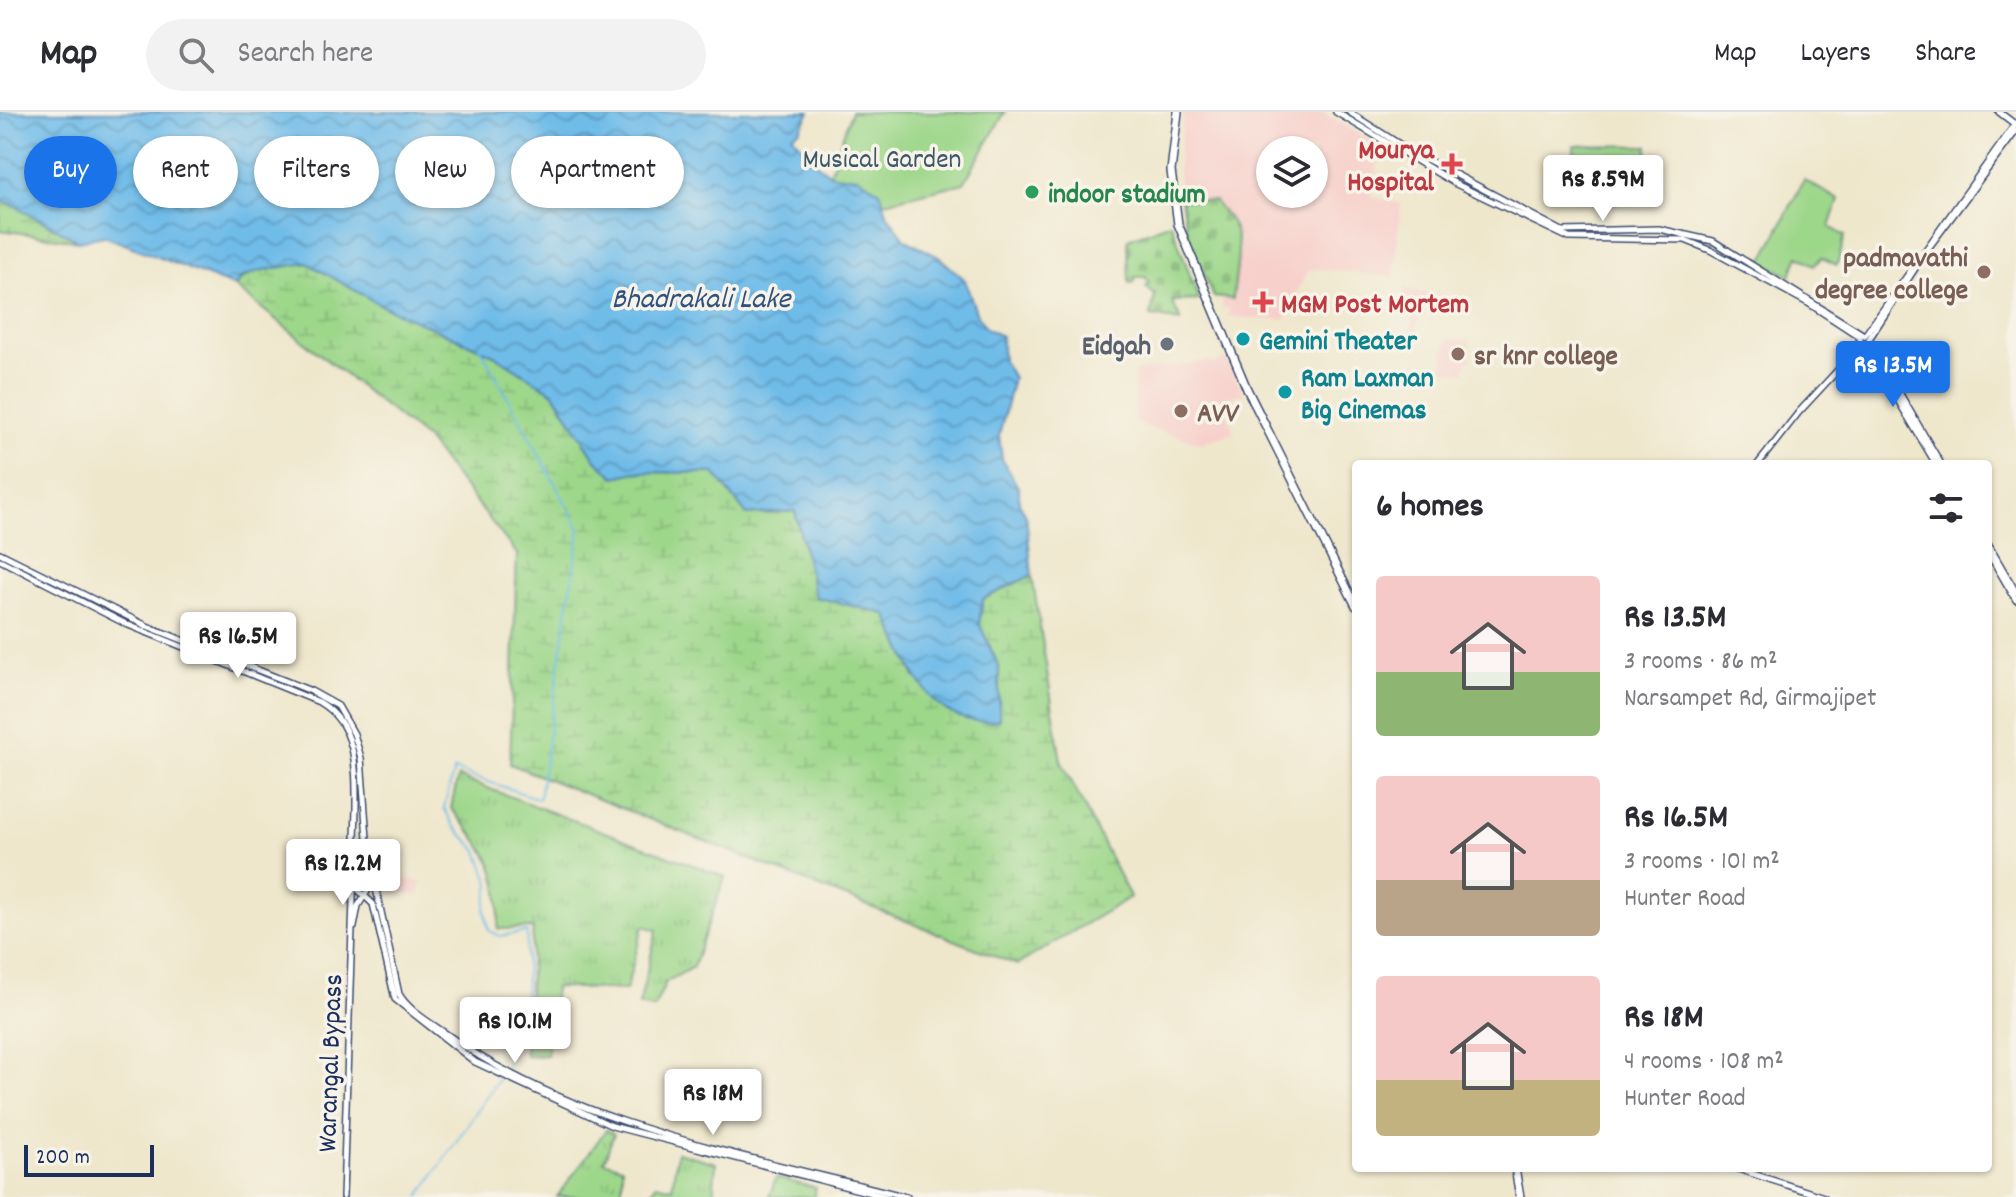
<!DOCTYPE html>
<meta charset="utf-8">
<style>
:root{--surface:#fff;--page:#f2f2f3;--text:#2b2b33;--muted:#7c7c81;--line:#e1e1e2;--accent:#1a73e8}
body{margin:0;font-family:Dekko,sans-serif;background:var(--page);color:var(--text);height:100vh;display:flex;flex-direction:column;font-size:30px;white-space:nowrap}
*{box-sizing:border-box;margin:0}
p{font-size:26px;color:var(--muted)}
.icon{flex:none;width:44px;height:44px;fill:none;stroke:currentColor;stroke-width:2;stroke-linecap:round;stroke-linejoin:round}
.map{position:relative;flex:1;overflow:hidden}
.details{position:absolute;left:1352px;top:348px;width:640px;height:712px;display:flex;flex-direction:column;background:var(--surface);border-radius:8px;box-shadow:0 2px 6px #0004}
.details>*{flex:none}
.top-card{position:absolute;left:24px;top:24px;width:760px;height:72px;display:flex;gap:16px}
.tools{position:absolute;left:1256px;top:24px;display:grid;gap:16px}
.tools a{display:grid;place-items:center;width:72px;height:72px;border-radius:50%;background:var(--surface);box-shadow:0 2px 6px #0004;font-size:40px}
.scale{position:absolute;left:24px;bottom:20px;width:130px;box-sizing:border-box;padding-left:8px;border:4px solid #1b2f5e;border-top:0;font-size:22px;line-height:28px;white-space:nowrap;color:#1b2f5e;-webkit-text-stroke:6px #f7f3e8;paint-order:stroke}
.price{position:absolute;translate:-50% -68px;padding:0 18px;border-radius:8px;background:#fff;color:#222;font-size:26px;line-height:52px;filter:drop-shadow(0 2px 4px #0008)}
.price::after{content:'';position:absolute;left:50%;top:48px;width:24px;height:18px;margin-left:-12px;background:inherit;clip-path:polygon(0 0,100% 0,50% 100%)}
.price.selected{background:var(--accent);color:#fff}
ul{padding:0;list-style:none}
li{display:flex;align-items:center;gap:24px;height:200px;padding:0 24px}
li span{display:grid;place-items:center;flex:none;width:224px;height:160px;border-radius:8px;color:#555}
li>.icon{margin-inline-start:auto}
span .icon{width:96px;height:96px;fill:#fffc;stroke-width:1}
li b{font-size:34px}
h2{display:flex;justify-content:space-between;align-items:center;height:96px;padding:0 24px;font-size:34px}
.pill{padding:0 28px;border-radius:36px;background:var(--surface);box-shadow:0 2px 6px #0004;font-size:28px;line-height:72px}
.pill.selected{background:var(--accent);color:#fff}
header{display:flex;align-items:center;gap:48px;box-sizing:border-box;height:112px;padding:0 40px;background:var(--surface);border-bottom:2px solid var(--line)}
header strong{font-size:38px}
nav{display:flex;gap:44px;margin-inline-start:auto;font-size:28px}
.search{width:560px;height:72px;background:var(--page);display:flex;align-items:center;gap:20px;box-sizing:border-box;padding:0 28px;border-radius:44px;color:var(--muted);font-size:30px}
.map>svg:first-child{display:block}
.built{fill:#f7d0cb;fill-rule:evenodd}
.grass{fill:url(#grass-tufts);stroke:#5c8374;stroke-width:2}
.wetland{fill:url(#wetland-marsh);stroke:#5c8374;stroke-width:2}
.cemetery{fill:url(#cemetery-stones);stroke:#5c8374;stroke-width:2}
.park{fill:#9dd78a;stroke:#5c8374;stroke-width:2}
.water{fill:url(#water-waves);stroke:#4576a4;stroke-width:2}
.lines{fill:none;stroke-linecap:round;stroke-linejoin:round}
.stream{stroke:#6fbce9;stroke-width:2}
.secondary-casing{stroke:#3b4b6e;stroke-width:8}
.highway-casing{stroke:#3b4b6e;stroke-width:10}
.secondary{stroke:#fff;stroke-width:5}
.highway{stroke:#fff;stroke-width:7}
.health-dot{fill:#e0444e;stroke:#f7f3e8;stroke-width:3}
.leisure-dot{fill:#2e9e5b;stroke:#f7f3e8;stroke-width:3}
.education-dot{fill:#8d6e63;stroke:#f7f3e8;stroke-width:3}
.culture-dot{fill:#0f9aa8;stroke:#f7f3e8;stroke-width:3}
.worship-dot{fill:#6b7280;stroke:#f7f3e8;stroke-width:3}
.labels{text-anchor:middle;stroke-width:7;stroke-linejoin:round;paint-order:stroke}
.health-label{font-size:28px;font-weight:bold;fill:#be3a42;stroke:#f7f3e8;text-anchor:end}
.park-label{font-size:28px;fill:#3c5969;stroke:#f7f3e8}
.leisure-label{font-size:28px;font-weight:bold;fill:#27864d;stroke:#f7f3e8;text-anchor:start}
.education-label{font-size:28px;font-weight:bold;fill:#785e54;stroke:#f7f3e8;text-anchor:start}
.culture-label{font-size:28px;font-weight:bold;fill:#0d838f;stroke:#f7f3e8;text-anchor:start}
.worship-label{font-size:28px;font-weight:bold;fill:#5b616d;stroke:#f7f3e8;text-anchor:end}
.street-label{font-size:28px;fill:#1b2f5e;stroke:#f7f3e8}
.water-label{font-size:30px;font-style:italic;fill:#305281;stroke:#f7f3e8}
</style>
<header>
<strong>Map</strong>
<div class="search"><svg class="icon" aria-label="search" viewBox="0 0 24 24"><circle cx="10" cy="10" r="6"/><path d="M15 15l6 6"/></svg>Search here</div>
<nav><a>Map</a><a>Layers</a><a>Share</a></nav>
</header>
<div class="map">
<svg width="2016" height="1085" viewBox="0 0 2016 1085">
<defs>
<pattern id="grass-tufts" width="24" height="20" patternUnits="userSpaceOnUse" patternTransform="scale(2)"><rect width="24" height="20" fill="#9dd78a"/><path d="M3 7l-1-3M5 7V3M7 7l1-3M15 17l-1-3M17 17v-4M19 17l1-3" fill="none" stroke="#87b97a"/></pattern>
<pattern id="wetland-marsh" width="20" height="14" patternUnits="userSpaceOnUse" patternTransform="scale(2)"><rect width="20" height="14" fill="#9dd78a"/><path d="M1 5h8M5 5V1M11 12h8M15 12V8" fill="none" stroke="#87b97a"/></pattern>
<pattern id="cemetery-stones" width="16" height="16" patternUnits="userSpaceOnUse" patternTransform="scale(2)"><rect width="16" height="16" fill="#9dd78a"/><path d="M2 7V4a2 2 0 0 1 4 0v3zM10 15v-3a2 2 0 0 1 4 0v3z" fill="#87b97a"/></pattern>
<pattern id="water-waves" width="16" height="10" patternUnits="userSpaceOnUse" patternTransform="scale(2)"><rect width="16" height="10" fill="#6fbce9"/><path d="M0 5q4-4 8 0t8 0" fill="none" stroke="#5a99c0"/></pattern>
</defs>
<rect width="100%" height="100%" fill="#f7f3e8"/>
<filter id="ink" filterUnits="userSpaceOnUse"><feTurbulence type="fractalNoise" baseFrequency=".0125" numOctaves="2"/><feDisplacementMap in="SourceGraphic" scale="16" xChannelSelector="R" yChannelSelector="G"/><feConvolveMatrix kernelMatrix="1 2 1 2 8 2 1 2 1" color-interpolation-filters="sRGB"/></filter>
<filter id="wash" filterUnits="userSpaceOnUse"><feTurbulence type="fractalNoise" baseFrequency=".006" numOctaves="4" result="noise"/><feDisplacementMap in="SourceGraphic" scale="32" xChannelSelector="R" yChannelSelector="G"/><feGaussianBlur stdDeviation="1.8" result="paint"/><feColorMatrix in="noise" values="0 0 0 0 0 0 0 0 0 0 0 0 0 0 0 0 0 1.4 0 .05"/><feComposite in="paint" operator="in"/></filter>
<g filter="url(#wash)">
<rect width="100%" height="100%" fill="#efe7cc"/>
<!-- built -->
<path class="built" d="M 1184,0 L 1322,0 L 1382,35 L 1371,85 L 1401,92 L 1394,164 L 1315,157 L 1307,160 L 1285,208 L 1227,205 L 1230,197 L 1223,196 L 1222,188 L 1234,188 L 1240,128 L 1231,108 L 1219,97 L 1217,89 L 1180,87 L 1178,51 ZM 1314,38 L 1314,82 L 1270,82 L 1270,38 Z
M 1404,176 L 1441,185 L 1440,196 L 1419,194 L 1416,221 L 1411,220 L 1415,196 L 1402,195 Z
M 1447,227 L 1470,229 L 1469,242 L 1473,247 L 1467,248 L 1464,260 L 1442,258 Z
M 1226,246 L 1245,285 L 1241,282 L 1221,287 L 1234,321 L 1201,331 L 1135,311 L 1135,260 L 1209,249 L 1214,252 Z
M 396,766 L 421,769 L 420,783 L 394,780 Z"/>
<!-- grass -->
<path class="grass" d="M 458,665 L 725,765 L 693,855 L 666,870 L 654,896 L 639,893 L 657,818 L 643,814 L 626,878 L 555,875 L 547,943 L 525,944 L 533,816 L 498,817 C 504,757 488,740 451,696 Z
M 606,1018 L 614,1022 L 604,1049 L 622,1055 L 622,1085 L 557,1085 Z
M 677,1040 L 716,1051 L 713,1085 L 648,1085 L 656,1072 L 672,1076 Z
M 776,1066 L 816,1076 L 814,1085 L 769,1085 Z"/>
<!-- wetland -->
<path class="wetland" d="M 0,90 L 10,91 L 78,129 L 0,118 Z
M 307,151 L 381,193 L 494,243 L 554,281 L 596,348 L 615,365 L 636,360 L 715,361 L 747,403 L 795,399 L 815,485 L 886,502 L 915,565 L 999,555 L 979,511 L 983,487 L 1032,463 L 1061,649 L 1130,785 L 1017,853 L 510,652 L 517,442 L 425,326 L 235,175 C 249,154 284,154 307,151 Z"/>
<!-- cemetery -->
<path class="cemetery" d="M 1181,88 L 1215,89 C 1219,99 1226,101 1231,110 C 1244,133 1235,162 1233,187 L 1214,185 L 1189,128 Z
M 1171,111 L 1199,188 L 1172,189 L 1181,209 L 1151,204 L 1155,183 L 1146,175 L 1149,171 L 1145,165 L 1134,165 L 1135,171 L 1129,171 L 1128,127 Z"/>
<!-- park -->
<path class="park" d="M 851,0 L 1005,0 L 964,71 L 814,107 Z
M 1574,33 L 1648,34 L 1640,91 L 1576,88 Z
M 1804,68 L 1839,88 L 1830,115 L 1845,124 L 1837,153 L 1822,146 L 1814,153 L 1799,144 L 1790,164 L 1762,150 Z"/>
<!-- water -->
<path class="water" d="M 0,0 L 810,0 L 800,18 L 792,23 L 817,52 L 832,63 L 858,65 L 880,79 L 888,104 L 906,128 L 939,145 L 965,168 L 977,203 L 987,217 L 1001,224 L 1003,249 L 1013,266 L 999,324 L 1002,347 L 1019,377 L 1019,391 L 1026,403 L 1032,463 L 983,487 L 979,511 L 999,555 L 999,608 C 930,620 910,552 886,502 L 815,485 L 795,399 L 747,403 L 714,361 L 636,360 L 615,365 L 596,348 L 554,281 L 494,243 L 381,193 L 307,151 L 259,159 L 240,166 L 235,175 L 104,124 L 78,129 L 10,91 L 0,90 Z"/>
<g class="lines">
<!-- stream -->
<path class="stream" d="M 480,235 L 580,417 L 539,687 L 454,658 L 444,696 L 454,714 L 478,739 L 490,772 L 485,798 L 489,819 L 500,824 L 527,820 L 525,901 L 505,958
M 419,1085 L 501,963"/>
</g>
</g>
<g filter="url(#ink)">
<g class="lines">
<defs>
<path id="secondary" d="M 1336,0 L 1456,72 L 1569,126 L 1685,128 L 1710,138 L 1808,191 L 1860,225
M 1349,0 L 1404,35 L 1562,119 L 1659,117 L 1713,129 L 1864,223
M 1999,0 L 2016,13
M 1865,223 L 2016,11
M 1860,225 L 1860,230 L 1865,233 L 1936,352
M 1869,227 L 1929,135 L 2016,19
M 1869,229 L 1941,352
M 1849,246 L 1859,229
M 1758,352 L 1799,300 L 1862,232
M 1988,432 L 2016,480
M 1988,440 L 2016,488
M 0,441 L 147,514 L 311,579 L 338,594 L 354,622 L 361,646 L 368,740 L 399,882 C 408,898 429,910 445,921 C 573,1015 755,1045 907,1085
M 0,448 L 126,512 L 319,590 C 358,613 356,657 356,697 L 343,1085
M 353,773 L 373,792 L 395,887 L 475,950 L 612,1014 L 886,1085
M 354,815 L 358,794 L 373,770
M 1735,1056 L 1824,1085"/>
<path id="highway" d="M 1178,0 L 1171,59 L 1178,112 L 1247,277 L 1356,494
M 1515,1056 L 1520,1085"/>
</defs>
<!-- secondary casing -->
<use href="#secondary" class="secondary-casing"/>
<!-- highway casing -->
<use href="#highway" class="highway-casing"/>
<!-- secondary -->
<use href="#secondary" class="secondary"/>
<!-- highway -->
<use href="#highway" class="highway"/>
</g>
</g>
<!-- markers -->
<g class="health-dot">
<path d="M1448 40h8v8h8v8h-8v8h-8v-8h-8v-8h8z"/>
<path d="M1259 178h8v8h8v8h-8v8h-8v-8h-8v-8h8z"/>
</g>
<circle class="leisure-dot" cx="1032" cy="80" r="8"/>
<g class="education-dot">
<circle cx="1984" cy="160" r="8"/>
<circle cx="1458" cy="242" r="8"/>
<circle cx="1181" cy="299" r="8"/>
</g>
<g class="culture-dot">
<circle cx="1243" cy="227" r="8"/>
<circle cx="1285" cy="280" r="8"/>
</g>
<circle class="worship-dot" cx="1167" cy="232" r="8"/>
<g class="labels">
<!-- health labels -->
<g class="health-label">
<text x="1434" y="46">Mourya<tspan x="1434" dy="32">Hospital</tspan></text>
<text x="1281" y="200" text-anchor="start">MGM Post Mortem</text>
</g>
<!-- park labels -->
<g class="park-label">
<text x="882" y="55">Musical Garden</text>
</g>
<!-- leisure labels -->
<g class="leisure-label">
<text x="1048" y="90">indoor stadium</text>
</g>
<!-- education labels -->
<g class="education-label">
<text x="1968" y="154" text-anchor="end">padmavathi<tspan x="1968" dy="32">degree college</tspan></text>
<text x="1474" y="252">sr knr college</text>
<text x="1197" y="309">AVV</text>
</g>
<!-- culture labels -->
<g class="culture-label">
<text x="1259" y="237">Gemini Theater</text>
<text x="1301" y="274">Ram Laxman<tspan x="1301" dy="32">Big Cinemas</tspan></text>
</g>
<!-- worship labels -->
<g class="worship-label">
<text x="1151" y="242">Eidgah</text>
</g>
<!-- street labels -->
<g class="street-label">
<text transform="translate(328 951) rotate(-88)" y="10">Warangal Bypass</text>
</g>
<!-- water labels -->
<g class="water-label">
<text x="701" y="195">Bhadrakali Lake</text>
</g>
</g>
</svg>
<div class="tools">
<a><svg class="icon" aria-label="layers" viewBox="0 0 24 24"><path d="M12 4l9 5-9 5-9-5zM3 14l9 5 9-5"/></svg></a>
</div>
<div class="scale">200 m</div>
<b class="price" style="left:1603px;top:111px">Rs 8.59M</b>
<b class="price selected" style="left:1893px;top:297px">Rs 13.5M</b>
<b class="price" style="left:238px;top:568px">Rs 16.5M</b>
<b class="price" style="left:343px;top:795px">Rs 12.2M</b>
<b class="price" style="left:515px;top:953px">Rs 10.1M</b>
<b class="price" style="left:713px;top:1025px">Rs 18M</b>
<div class="top-card">
<a class="pill selected">Buy</a>
<a class="pill">Rent</a>
<a class="pill">Filters</a>
<a class="pill">New</a>
<a class="pill">Apartment</a>
</div>
<section class="details">
<h2>6 homes<svg class="icon" aria-label="filters" viewBox="0 0 24 24"><path d="M4 7h16M4 17h16"/><circle cx="9" cy="7" r="2"/><circle cx="15" cy="17" r="2"/></svg></h2>
<ul>
<li><span style="background:linear-gradient(#f6c9c9 60%,#8fb573 0)"><svg class="icon" aria-label="home" viewBox="0 0 24 24"><path d="M3 11l9-7 9 7M6 9v11h12V9"/></svg></span><div><b>Rs 13.5M</b><p>3 rooms · 86 m²</p><p>Narsampet Rd, Girmajipet</p></div></li>
<li><span style="background:linear-gradient(#f6c9c9 65%,#b9a48a 0)"><svg class="icon" aria-label="home" viewBox="0 0 24 24"><path d="M3 11l9-7 9 7M6 9v11h12V9"/></svg></span><div><b>Rs 16.5M</b><p>3 rooms · 101 m²</p><p>Hunter Road</p></div></li>
<li><span style="background:linear-gradient(#f6c9c9 65%,#c2b280 0)"><svg class="icon" aria-label="home" viewBox="0 0 24 24"><path d="M3 11l9-7 9 7M6 9v11h12V9"/></svg></span><div><b>Rs 18M</b><p>4 rooms · 108 m²</p><p>Hunter Road</p></div></li>
</ul>
</section>
</div>
